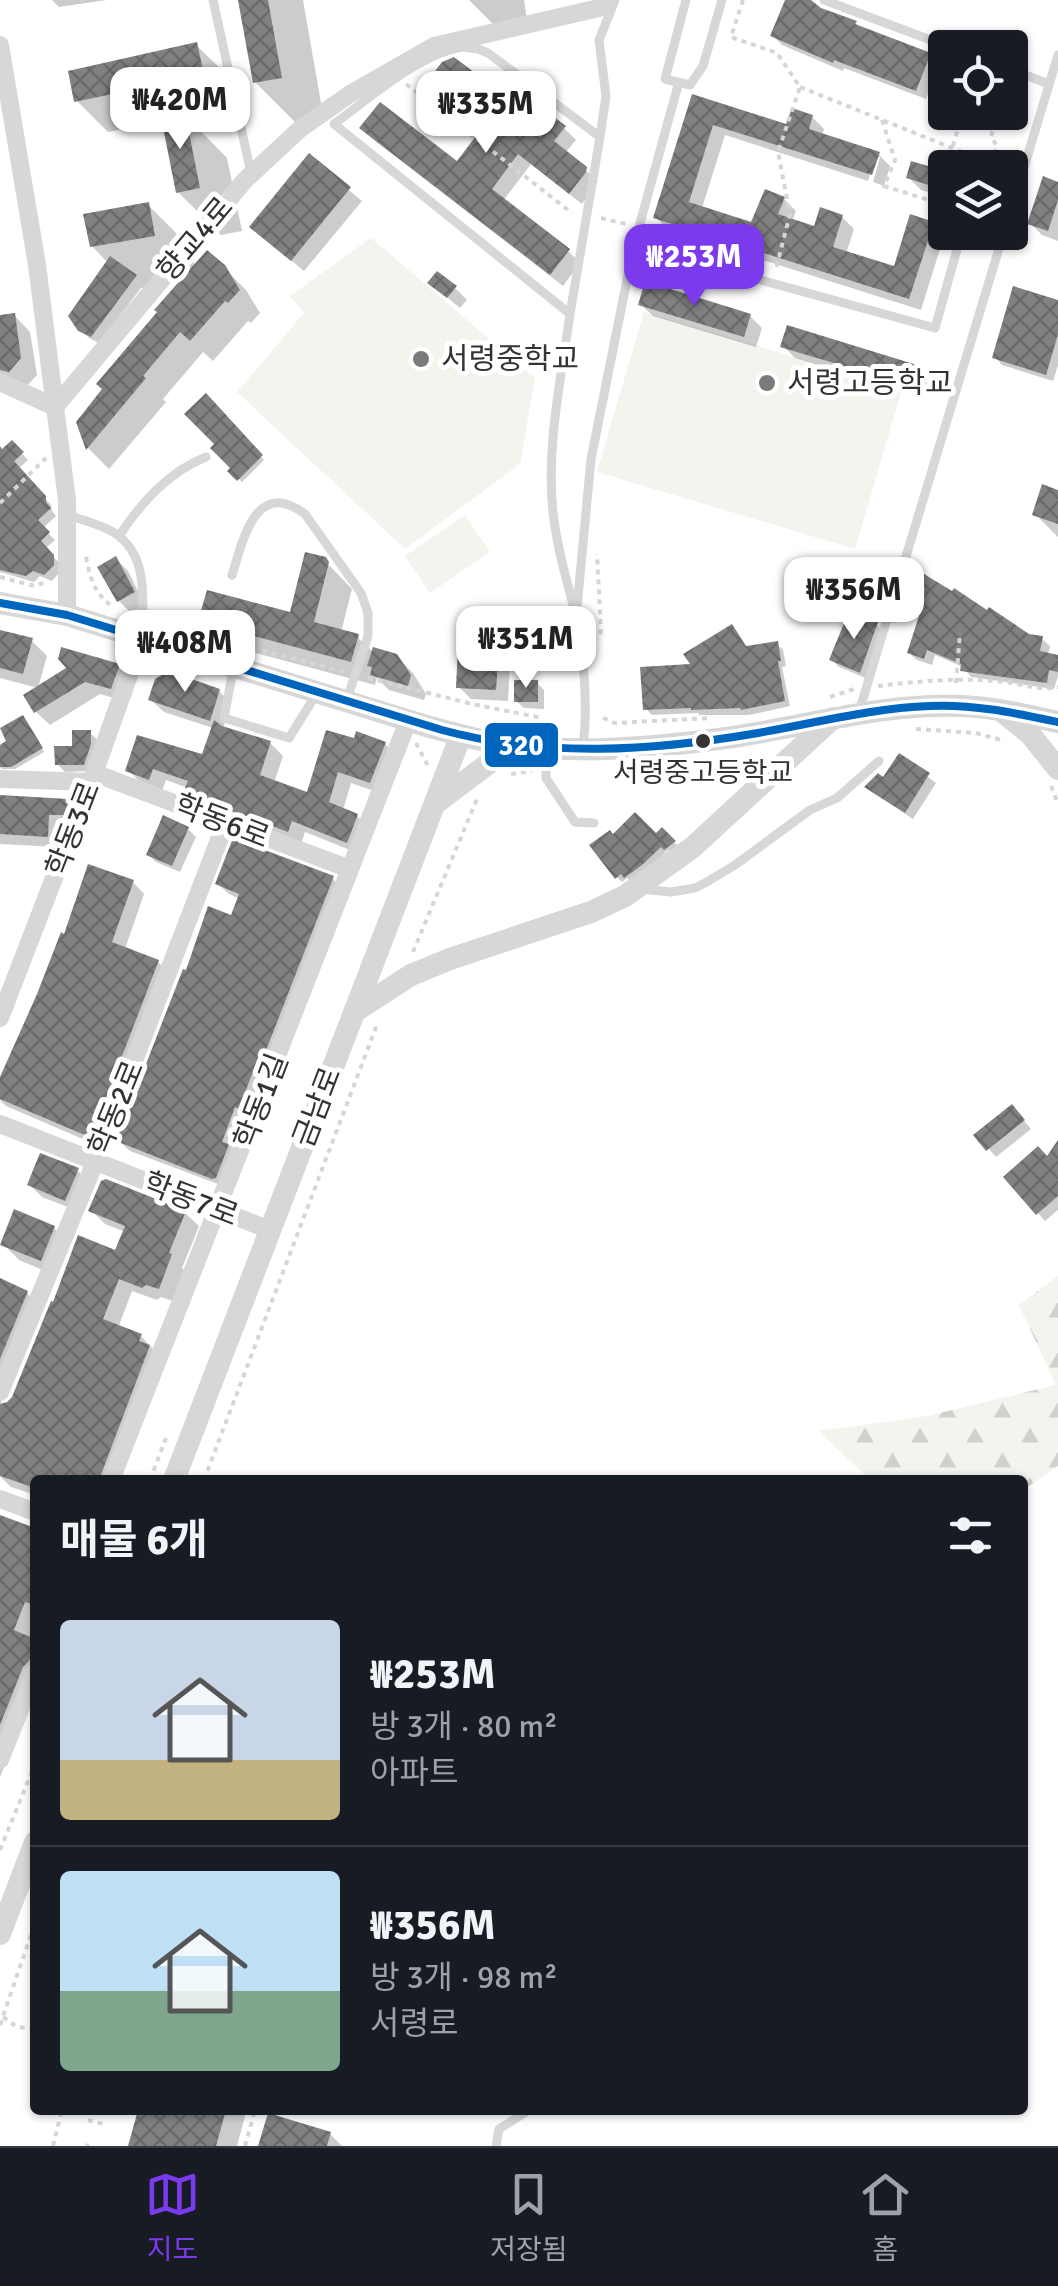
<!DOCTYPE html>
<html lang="ko">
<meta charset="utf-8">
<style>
:root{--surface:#171b24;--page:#242831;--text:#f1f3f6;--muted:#9ea1a6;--line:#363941;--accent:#7c3aed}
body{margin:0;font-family:Signika,"Noto Sans KR",sans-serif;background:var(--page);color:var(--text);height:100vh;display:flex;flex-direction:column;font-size:38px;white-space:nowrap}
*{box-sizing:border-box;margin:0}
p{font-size:32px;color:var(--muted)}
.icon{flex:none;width:55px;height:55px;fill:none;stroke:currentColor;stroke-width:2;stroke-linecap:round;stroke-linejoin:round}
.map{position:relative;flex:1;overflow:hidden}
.panel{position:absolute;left:30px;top:1475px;width:998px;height:640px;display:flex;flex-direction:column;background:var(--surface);border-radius:10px;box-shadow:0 2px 8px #0004}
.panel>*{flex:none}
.controls{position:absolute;left:928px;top:30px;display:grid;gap:20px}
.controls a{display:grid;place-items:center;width:100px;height:100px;border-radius:10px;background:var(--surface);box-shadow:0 2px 8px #0004;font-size:50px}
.price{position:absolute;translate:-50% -85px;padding:0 22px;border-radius:20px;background:#fff;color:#222;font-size:32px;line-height:65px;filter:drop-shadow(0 2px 5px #0008)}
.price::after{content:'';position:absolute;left:50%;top:60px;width:30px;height:22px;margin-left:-15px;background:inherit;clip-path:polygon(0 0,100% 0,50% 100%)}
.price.active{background:var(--accent);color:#fff}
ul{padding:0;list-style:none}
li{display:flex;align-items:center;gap:30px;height:250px;padding:0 30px}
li+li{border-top:2px solid var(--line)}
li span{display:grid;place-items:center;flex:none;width:280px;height:200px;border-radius:10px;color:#555}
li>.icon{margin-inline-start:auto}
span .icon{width:120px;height:120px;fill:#fffc;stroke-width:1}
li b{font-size:42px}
h2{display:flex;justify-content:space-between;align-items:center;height:120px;padding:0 30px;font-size:42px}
.tab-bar{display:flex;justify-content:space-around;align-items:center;height:140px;border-top:2px solid var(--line);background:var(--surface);font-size:28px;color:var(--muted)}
.tab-bar a{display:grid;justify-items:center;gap:5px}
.tab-bar .active{color:var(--accent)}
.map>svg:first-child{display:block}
.forest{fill:url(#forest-firs)}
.pitch{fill:#f1f5ed}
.shadow{fill:#0003}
.building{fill:url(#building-cross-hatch)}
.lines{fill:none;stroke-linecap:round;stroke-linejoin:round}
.path{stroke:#d6d6d6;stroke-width:4;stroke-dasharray:5 5;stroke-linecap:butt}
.service{stroke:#d7d7d7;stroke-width:9}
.minor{stroke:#d7d7d7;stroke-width:18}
.tertiary{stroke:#d7d7d7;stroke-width:22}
.bus-1-casing{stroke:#fff;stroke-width:15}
.bus-1{stroke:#0065bd;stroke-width:8}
.poi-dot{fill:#7a7a7a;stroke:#fff;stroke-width:4}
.bus-dot{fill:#333;stroke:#fff;stroke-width:4}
.labels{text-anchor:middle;stroke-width:10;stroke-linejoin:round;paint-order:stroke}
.bus-label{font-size:28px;fill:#333;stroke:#fff}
.street-label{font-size:30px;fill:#333;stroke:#fff}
.poi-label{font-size:30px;fill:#333;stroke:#fff;text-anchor:start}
.line-badge{stroke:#fff;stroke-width:4}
.badge-label{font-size:28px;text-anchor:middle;font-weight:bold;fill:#fff}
</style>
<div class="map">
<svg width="1058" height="2146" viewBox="0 0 1058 2146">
<defs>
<pattern id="forest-firs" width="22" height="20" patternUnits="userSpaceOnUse" patternTransform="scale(2.5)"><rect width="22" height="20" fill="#f1f5ed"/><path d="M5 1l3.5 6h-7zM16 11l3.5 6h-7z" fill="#cfd2cc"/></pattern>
<pattern id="building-cross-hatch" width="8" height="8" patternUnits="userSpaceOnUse" patternTransform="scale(2.5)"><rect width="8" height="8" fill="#818181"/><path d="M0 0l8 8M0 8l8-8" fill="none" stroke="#6a6a6a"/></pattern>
</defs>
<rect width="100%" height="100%" fill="#fff"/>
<!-- forest -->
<path class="forest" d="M 1058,1276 L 1058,1466 L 1023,1490 L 1022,1480 L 870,1480 L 819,1431 L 927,1416 L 1056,1385 L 1019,1305 Z"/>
<!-- pitch -->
<path class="pitch" d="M 371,238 L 535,378 L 520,464 L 405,549 L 237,392 L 304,313 L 290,296 Z
M 644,312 L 902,389 L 855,549 L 597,472 Z
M 465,515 L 490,552 L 430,593 L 405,556 Z"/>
<!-- shadow -->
<path class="shadow" d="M 52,0 L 107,0 L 59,7 Z
M 241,0 L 303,0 L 324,120 L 298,125 L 255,82 Z
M 469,0 L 524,0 L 529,33 L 505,36 Z
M 788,0 L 804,0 L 820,10 L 855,23 L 862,29 L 929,55 L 939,64 L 926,99 L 844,68 L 843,71 L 782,45 L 773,36 Z
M 196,45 L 228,76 L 234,106 L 186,116 L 227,158 L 242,231 L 221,235 L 178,192 L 164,121 L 108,132 L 77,101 Z
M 428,84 L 517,109 L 564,128 L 576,140 L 565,153 L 598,181 L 582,204 L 531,164 L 503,201 L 568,251 L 580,263 L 563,286 L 374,140 L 362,128 L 457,164 L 484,130 Z
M 694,98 L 788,127 L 812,117 L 824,129 L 822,136 L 878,154 L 890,166 L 884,186 L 873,182 L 880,157 L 875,157 L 868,181 L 725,135 L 702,208 L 753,225 L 784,199 L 796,211 L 792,221 L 815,229 L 842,217 L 854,229 L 846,254 L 895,269 L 932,224 L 944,236 L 921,310 L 668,230 L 656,217 Z
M 309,157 L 362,201 L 304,271 L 264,238 Z
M 945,174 L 945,197 L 921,190 L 909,178 Z
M 1058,184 L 1058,241 L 1042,235 L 1030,223 Z
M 148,205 L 191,248 L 195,268 L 223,267 L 246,290 L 260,313 L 251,323 L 248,321 L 213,361 L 203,352 L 163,399 L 166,402 L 109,469 L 88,448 L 79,423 L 184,280 L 141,288 L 99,343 L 89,338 L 80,329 L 108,263 L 92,246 Z
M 430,283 L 455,288 L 467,300 L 460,308 Z
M 1058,302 L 1058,365 L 1053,381 L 1002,365 L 995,357 Z
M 640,304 L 750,316 L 762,328 L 756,347 L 653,316 Z
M 14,315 L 30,332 L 37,375 L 26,387 L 0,375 L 0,317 Z
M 783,346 L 916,367 L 928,379 L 923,397 L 795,358 Z
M 206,396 L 264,460 L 242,482 L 231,471 L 233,468 L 217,444 Z
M 12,443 L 28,460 L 18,469 L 51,505 L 52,511 L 56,516 L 43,528 L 55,540 L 46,548 L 60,564 L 60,572 L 52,581 L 40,576 L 34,582 L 0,572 L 0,454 Z
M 1058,492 L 1058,537 L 1035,514 Z
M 116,559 L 128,571 L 145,605 L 131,613 L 119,601 Z
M 324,560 L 352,589 L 341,632 L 357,637 L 374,653 L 396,656 L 413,673 L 426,694 L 424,700 L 389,690 L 377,678 L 375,685 L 226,645 L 201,620 L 292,615 Z
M 921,618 L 1042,639 L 1050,646 L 1048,655 L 1058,657 L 1058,676 L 1054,689 L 971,677 L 963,667 L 935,655 L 932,665 L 917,660 L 909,653 Z
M 876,624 L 884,632 L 868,679 L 839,667 L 832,660 Z
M 0,632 L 32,641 L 47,656 L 38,688 L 118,667 L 132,680 L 124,701 L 100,694 L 50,725 L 36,712 L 26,696 L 38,688 L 0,678 Z
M 777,644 L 783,650 L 786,666 L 782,667 L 790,706 L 749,715 L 700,715 L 697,713 L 652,715 L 646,709 L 694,666 L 747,648 Z
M 498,651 L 510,663 L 508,701 L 471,699 L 459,687 Z
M 537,683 L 544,690 L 544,709 L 524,708 L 516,701 Z
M 219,691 L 231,703 L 223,729 L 270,743 L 283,756 L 274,783 L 309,795 L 328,733 L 385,744 L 398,757 L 383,794 L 351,783 L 343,810 L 357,816 L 370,829 L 360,854 L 305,832 L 301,844 L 199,806 L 186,793 L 188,788 L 166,780 L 162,791 L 141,783 L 128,770 L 204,757 L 213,728 L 164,712 L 151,700 Z
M 26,721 L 44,752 L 15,769 L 2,769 L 0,767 L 0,747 Z
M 90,733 L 98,740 L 91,771 L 65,772 L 57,764 Z
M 900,756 L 936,783 L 913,819 L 875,794 Z
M 0,797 L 67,802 L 78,813 L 75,826 L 60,825 L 58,847 L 0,844 Z
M 188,829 L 196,837 L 180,872 L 156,862 L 149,855 Z
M 662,831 L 679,847 L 671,853 L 668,850 L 647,870 L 631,882 L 627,878 L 622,882 L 617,877 L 613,837 L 656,837 Z
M 332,878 L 343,889 L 226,1187 L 130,1151 L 119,1141 L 233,918 L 240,899 L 229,894 L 218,884 Z
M 133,882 L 144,894 L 125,949 L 158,962 L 170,974 L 99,1146 L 6,1106 L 0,1100 L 0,1083 Z
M 1019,1115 L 1031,1129 L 996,1157 L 977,1135 Z
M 1058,1144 L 1058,1210 L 1045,1221 L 1006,1178 L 1048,1160 Z
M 77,1170 L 90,1183 L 78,1211 L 42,1197 L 30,1185 Z
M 91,1210 L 185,1213 L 199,1226 L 182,1268 L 184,1270 L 173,1301 L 161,1297 L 157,1300 L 132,1291 L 118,1328 L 141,1336 L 154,1350 L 116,1480 L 35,1480 L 35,1495 L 11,1487 L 0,1476 L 0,1281 L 27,1293 L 40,1307 L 1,1403 L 1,1407 L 8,1405 L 116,1253 L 125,1232 L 105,1224 Z
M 54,1228 L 70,1244 L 57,1276 L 19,1260 L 3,1244 Z
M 0,1517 L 35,1531 L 35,1626 L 30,1640 L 35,1642 L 35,1688 L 0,1777 Z
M 141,2110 L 240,2110 L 245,2116 L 237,2146 L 131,2146 Z
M 330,2134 L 342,2146 L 260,2146 Z"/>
<!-- building -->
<path class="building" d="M 238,0 L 268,0 L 282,78 L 253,83 Z
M 785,0 L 811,0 L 821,8 L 857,21 L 855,24 L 931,53 L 916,91 L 834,60 L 833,63 L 770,36 Z
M 197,42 L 204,75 L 74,102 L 68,71 Z
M 454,57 L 517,105 L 525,95 L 566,126 L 554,141 L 587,167 L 586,172 L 569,194 L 518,154 L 492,189 L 570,249 L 550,275 L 359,128 L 380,102 L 457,161 L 482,128 L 425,84 L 442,62 Z
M 692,94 L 786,124 L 792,108 L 813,115 L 809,129 L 880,152 L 872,175 L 713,125 L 689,202 L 751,222 L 765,189 L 785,197 L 778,214 L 814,226 L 820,207 L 843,215 L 833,247 L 894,266 L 910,214 L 934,222 L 909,299 L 653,218 Z
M 185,112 L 200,188 L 176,193 L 161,117 Z
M 309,153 L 351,187 L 291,261 L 249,227 Z
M 911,161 L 945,171 L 945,190 L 906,178 Z
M 1043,176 L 1058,182 L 1058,200 L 1048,231 L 1027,224 Z
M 149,202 L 155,236 L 90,247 L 83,214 Z
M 207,250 L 225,265 L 240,290 L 228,303 L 225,301 L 190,341 L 180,332 L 143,376 L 146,378 L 86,450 L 76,422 L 102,389 L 96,384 L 157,312 L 154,310 Z
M 110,256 L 137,275 L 91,337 L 78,331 L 68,316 Z
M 437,271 L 457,286 L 447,298 L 427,283 Z
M 645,281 L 751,314 L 744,337 L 638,305 Z
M 1013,286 L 1058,300 L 1058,334 L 1046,375 L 992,358 Z
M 15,313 L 21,358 L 9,372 L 0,370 L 0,315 Z
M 787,325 L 917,365 L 911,386 L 780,347 Z
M 206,393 L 263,455 L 237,481 L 227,471 L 230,468 L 210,448 L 214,444 L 184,414 Z
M 12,440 L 24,452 L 14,461 L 46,496 L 46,502 L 51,508 L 38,520 L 50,532 L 41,541 L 54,555 L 54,565 L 44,575 L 33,571 L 26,576 L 0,570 L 0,446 L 2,449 Z
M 1042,484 L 1058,490 L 1058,524 L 1032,515 Z
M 305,552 L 326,557 L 329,562 L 314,622 L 359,634 L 351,662 L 198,621 L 207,590 L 290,612 Z
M 116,556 L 135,592 L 117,602 L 97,567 Z
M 924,574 L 952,591 L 954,588 L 987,610 L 989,607 L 1029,634 L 1043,636 L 1040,651 L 1058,655 L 1058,672 L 1049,670 L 1047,683 L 960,671 L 961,664 L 927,650 L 924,659 L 907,653 L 919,616 L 910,610 Z
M 849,611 L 878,622 L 860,673 L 829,660 Z
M 732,624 L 746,646 L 778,641 L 781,661 L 778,661 L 785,701 L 741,710 L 740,708 L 691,710 L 691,708 L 643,710 L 640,667 L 690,664 L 683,654 Z
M 0,630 L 33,638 L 23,674 L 0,668 Z
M 458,646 L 499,649 L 496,690 L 456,688 Z
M 61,647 L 120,664 L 111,689 L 85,682 L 34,713 L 23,695 L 66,668 L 58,659 Z
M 373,647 L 397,654 L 411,675 L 408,686 L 370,675 L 372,667 L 367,666 Z
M 168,671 L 220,689 L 210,721 L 148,700 L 155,679 Z
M 514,680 L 538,680 L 538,702 L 514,702 Z
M 23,715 L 43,748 L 11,767 L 0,767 L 0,745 L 6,741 L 0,728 Z
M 214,720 L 222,726 L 271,741 L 260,775 L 307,792 L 326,730 L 354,738 L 356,731 L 386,742 L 370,783 L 338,772 L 329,802 L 358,814 L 347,843 L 292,821 L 288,832 L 183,793 L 188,781 L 153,769 L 149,780 L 125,771 L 137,735 L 202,754 Z
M 72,730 L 91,730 L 91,744 L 84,765 L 55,765 L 54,746 L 72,746 Z
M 899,753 L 930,773 L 905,813 L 864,787 L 878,773 L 883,777 Z
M 0,795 L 68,799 L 68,807 L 65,815 L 49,815 L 48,837 L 0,834 Z
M 635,812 L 656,833 L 662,827 L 676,841 L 664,850 L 661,847 L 642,865 L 624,878 L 621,874 L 615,879 L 589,845 L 610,830 L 613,834 Z
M 163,815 L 189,827 L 172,866 L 146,855 Z
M 233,838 L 334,876 L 256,1076 L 252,1074 L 239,1109 L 235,1107 L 222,1142 L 229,1144 L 216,1178 L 212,1179 L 116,1141 L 183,969 L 186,970 L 208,906 L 231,915 L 239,894 L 215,884 Z
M 88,864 L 134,880 L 112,942 L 159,960 L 92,1134 L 88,1132 L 87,1136 L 0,1099 L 0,1077 L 37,994 L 61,932 L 64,934 Z
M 1012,1104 L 1025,1120 L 986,1151 L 973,1135 Z
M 1058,1140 L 1058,1196 L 1036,1215 L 1003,1177 L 1038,1146 L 1047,1156 Z
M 40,1153 L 79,1168 L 65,1201 L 27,1185 Z
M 106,1179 L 186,1211 L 169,1253 L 172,1254 L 159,1289 L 146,1285 L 142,1288 L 119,1279 L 103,1319 L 142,1334 L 139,1341 L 150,1345 L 99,1480 L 35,1480 L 35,1488 L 0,1476 L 0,1404 L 7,1402 L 12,1397 L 51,1301 L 53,1302 L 78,1235 L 115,1250 L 125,1226 L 88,1211 L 101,1181 Z
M 14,1209 L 55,1226 L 41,1261 L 0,1245 Z
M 0,1278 L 28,1291 L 0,1359 Z
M 0,1515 L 35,1528 L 35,1605 L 25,1602 L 14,1630 L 35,1639 L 35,1647 L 29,1661 L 23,1667 L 0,1725 Z
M 138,2110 L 226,2110 L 216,2146 L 128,2146 Z
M 268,2113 L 331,2132 L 327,2146 L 258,2146 Z"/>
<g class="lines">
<!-- path -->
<path class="path" d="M 743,0 L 731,37 L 777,53 L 800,87 L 778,152 L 790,214 L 776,269
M 406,84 L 572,213
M 800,87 L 982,160 L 980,168
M 882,120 L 895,160 L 884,186 L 945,205
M 953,146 L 959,125 L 957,112
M 982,160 L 992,163 L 997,146 L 991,137 L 995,121
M 601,218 L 626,224
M 0,503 L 46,458
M 86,557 C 91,581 94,593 114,608
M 0,577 L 35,586 L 48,581
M 591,639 L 601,632 L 597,554
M 233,643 L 345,672
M 368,678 L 472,704 L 542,718
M 956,683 L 960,633
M 878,686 C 918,681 964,677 1004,682 C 1023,684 1039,691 1058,687
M 830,697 L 854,689
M 603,718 L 615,723 L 712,718
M 916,729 L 976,733 L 1005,741
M 416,743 L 428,766
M 511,774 L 532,771
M 1051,786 L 1058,804
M 413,952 L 477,799
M 150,1480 L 166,1438
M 204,1480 L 378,1022
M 0,1850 L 35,1764
M 3,2017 L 17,2027 L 35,2029
M 0,2025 L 35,1923
M 88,2120 L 103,2124
M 53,2146 L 61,2113
M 87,2146 L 88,2144
M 245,2146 L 255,2110"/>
<!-- service -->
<path class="service" d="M 213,0 L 251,173
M 686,0 L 665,79 L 690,85 L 703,66 L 722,0
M 824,0 L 952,48
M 462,47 L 478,49 L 488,53 L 600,137 L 570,314 L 334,124 C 370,98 419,54 462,47 Z
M 1010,69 L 1049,84
M 600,137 L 606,96 L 599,40 L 615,0
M 1010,214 L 1058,55
M 634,245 L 935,328 L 962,232
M 570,314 C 561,379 546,447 553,512 C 557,548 567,581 576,616 C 584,649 588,711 583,745
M 68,515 C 83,520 99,524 113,532 C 149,554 143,599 142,635
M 119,536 C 141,503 168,472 206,457
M 232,575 C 243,541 255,477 305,514 L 361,593 L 368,613 L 368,636 L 347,699
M 576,618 L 591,459 L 634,245 L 679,82
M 233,670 L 224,718 L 289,738 L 317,693
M 859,712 L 1004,232
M 546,750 L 546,778 L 575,822 L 594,823
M 640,889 L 671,892 L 695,888 L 705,883 L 735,865 L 810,810 L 837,798 L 879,761
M 496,2146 L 499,2129 L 529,2110"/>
<!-- minor -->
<path class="minor" d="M 0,45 L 37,265 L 55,407
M 0,382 L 55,407
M 67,615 L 67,500 L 55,407 L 245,180 L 300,129 L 350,94 L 434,46 L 599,8 L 601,0
M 94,773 L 350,869
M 0,779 L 91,782
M 0,1018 L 91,782 L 142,639
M 0,1124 L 270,1230
M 0,1392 L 95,1162 L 226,822
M 111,1480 L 408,721
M 0,1499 L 35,1512
M 0,1760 L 35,1672"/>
<!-- tertiary -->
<path class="tertiary" d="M 0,603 L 67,615 L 423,725 C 448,732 472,739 497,743 C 572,755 652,748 726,738 C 804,727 881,703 960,706 C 994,707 1025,715 1058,722
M 1004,713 L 1030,734 L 1058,769
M 436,803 L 513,745
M 354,1012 L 411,975 L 450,959 L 591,912 L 625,896 L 693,847 L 833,718
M 174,1480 L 461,735
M 0,1934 L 35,1842"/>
<defs>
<path id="bus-1" d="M 0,603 L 67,615 L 442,730 C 545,758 653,751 758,733 C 815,723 872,708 930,706 C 974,704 1015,713 1058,722"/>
</defs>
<!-- bus-1 casing -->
<use href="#bus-1" class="bus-1-casing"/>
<!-- bus-1 -->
<use href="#bus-1" class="bus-1"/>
</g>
<!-- markers -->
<g class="poi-dot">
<circle cx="421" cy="359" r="10"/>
<circle cx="767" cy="383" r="10"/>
</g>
<circle class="bus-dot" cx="703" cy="741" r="9"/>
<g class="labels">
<!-- bus labels -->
<g class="bus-label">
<text x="703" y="782">서령중고등학교</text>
</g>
<!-- street labels -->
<g class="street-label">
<text transform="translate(195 239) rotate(-50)" y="10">향교4로</text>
<text transform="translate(222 821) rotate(21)" y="10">학동6로</text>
<text transform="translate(73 829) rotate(-69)" y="10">학동3로</text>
<text transform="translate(261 1101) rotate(-69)" y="10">학동1길</text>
<text transform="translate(317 1107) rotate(-69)" y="10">금남로</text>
<text transform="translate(116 1108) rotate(-68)" y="10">학동2로</text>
<text transform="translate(191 1199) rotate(21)" y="10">학동7로</text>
</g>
<!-- poi labels -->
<g class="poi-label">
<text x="441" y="369">서령중학교</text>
<text x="787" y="393">서령고등학교</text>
</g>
</g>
<rect class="line-badge" x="483" y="721" width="77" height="48" rx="10" fill="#0065bd"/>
<g class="badge-label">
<text x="521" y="755">320</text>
</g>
</svg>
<div class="controls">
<a><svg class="icon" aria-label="locate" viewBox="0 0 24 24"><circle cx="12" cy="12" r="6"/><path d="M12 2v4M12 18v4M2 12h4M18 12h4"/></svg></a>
<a><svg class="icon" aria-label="layers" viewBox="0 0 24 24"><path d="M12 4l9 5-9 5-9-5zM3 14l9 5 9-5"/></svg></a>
</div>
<b class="price" style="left:180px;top:152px">₩420M</b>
<b class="price" style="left:486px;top:156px">₩335M</b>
<b class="price active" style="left:694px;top:309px">₩253M</b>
<b class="price" style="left:854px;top:642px">₩356M</b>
<b class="price" style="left:526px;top:691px">₩351M</b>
<b class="price" style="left:185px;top:695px">₩408M</b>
<section class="panel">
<h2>매물 6개<svg class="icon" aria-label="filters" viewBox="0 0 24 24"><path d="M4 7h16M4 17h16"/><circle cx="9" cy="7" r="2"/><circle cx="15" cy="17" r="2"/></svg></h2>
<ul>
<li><span style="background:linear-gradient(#c9d6e8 70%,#c2b280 0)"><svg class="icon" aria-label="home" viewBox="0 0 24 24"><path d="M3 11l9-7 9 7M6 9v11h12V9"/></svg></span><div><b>₩253M</b><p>방 3개 · 80 m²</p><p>아파트</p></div></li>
<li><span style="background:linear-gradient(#bfe0f5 60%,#7fa58c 0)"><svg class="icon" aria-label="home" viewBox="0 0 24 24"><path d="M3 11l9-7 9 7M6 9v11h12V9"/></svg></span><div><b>₩356M</b><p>방 3개 · 98 m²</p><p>서령로</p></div></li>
</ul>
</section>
</div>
<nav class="tab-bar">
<a class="active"><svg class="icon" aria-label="map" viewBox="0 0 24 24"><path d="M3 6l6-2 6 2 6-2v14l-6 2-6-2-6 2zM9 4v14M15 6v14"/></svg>지도</a>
<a><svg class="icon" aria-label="saved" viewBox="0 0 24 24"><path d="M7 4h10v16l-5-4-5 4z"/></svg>저장됨</a>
<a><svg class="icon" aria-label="home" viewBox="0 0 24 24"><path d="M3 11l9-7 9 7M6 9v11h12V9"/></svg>홈</a>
</nav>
